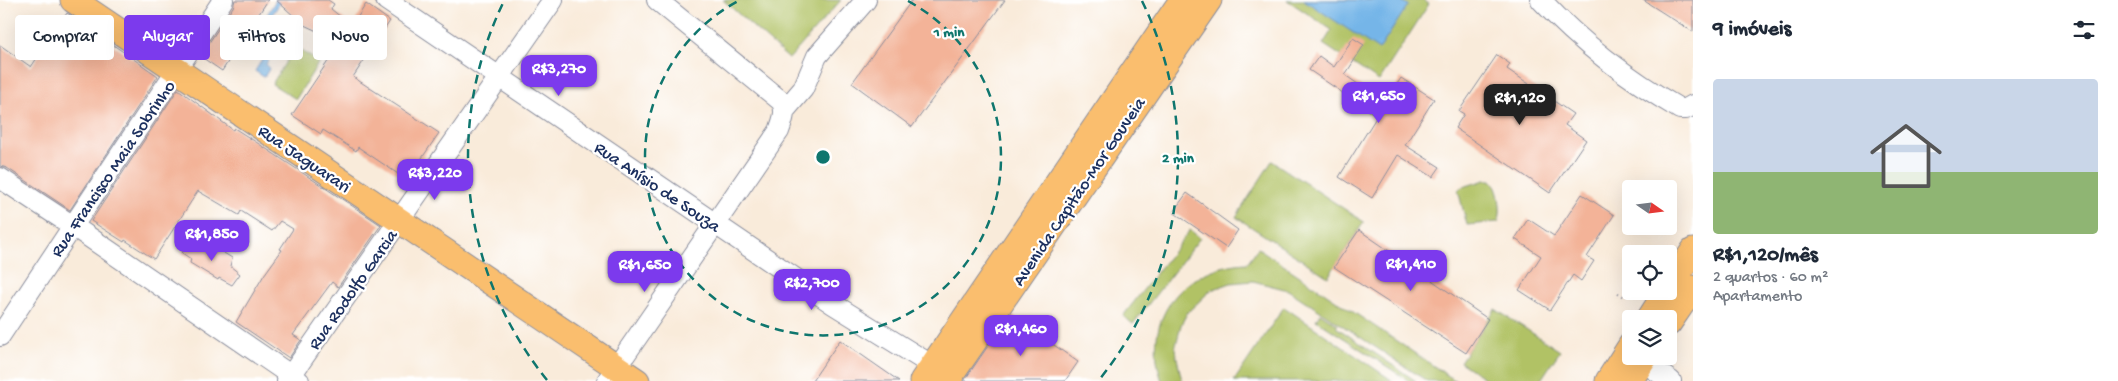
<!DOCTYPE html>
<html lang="pt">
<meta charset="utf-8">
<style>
:root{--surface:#fff;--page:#f2f2f3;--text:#1f2937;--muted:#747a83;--line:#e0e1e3;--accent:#7c3aed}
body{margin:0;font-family:"Gochi Hand",sans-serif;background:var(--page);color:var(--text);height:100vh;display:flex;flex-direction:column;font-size:19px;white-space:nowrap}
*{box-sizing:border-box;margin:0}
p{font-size:16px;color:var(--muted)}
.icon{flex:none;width:28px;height:28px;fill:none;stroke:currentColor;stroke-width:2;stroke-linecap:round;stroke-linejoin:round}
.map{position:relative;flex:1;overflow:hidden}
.side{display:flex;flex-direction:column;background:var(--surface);width:425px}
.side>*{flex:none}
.hud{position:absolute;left:15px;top:15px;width:475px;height:45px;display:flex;gap:10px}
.needle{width:32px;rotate:104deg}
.buttons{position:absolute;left:1622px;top:180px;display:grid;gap:10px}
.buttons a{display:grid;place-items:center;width:55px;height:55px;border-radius:5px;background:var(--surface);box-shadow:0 5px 20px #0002;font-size:25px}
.price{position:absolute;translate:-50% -42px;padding:0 11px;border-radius:10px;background:var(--accent);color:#fff;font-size:16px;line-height:32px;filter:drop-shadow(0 1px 2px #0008)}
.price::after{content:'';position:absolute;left:50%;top:30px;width:15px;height:11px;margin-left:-8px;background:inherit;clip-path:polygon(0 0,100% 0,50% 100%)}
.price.on{background:#222;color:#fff}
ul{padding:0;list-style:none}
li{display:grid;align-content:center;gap:10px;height:265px;padding:0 20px}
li+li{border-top:1px solid var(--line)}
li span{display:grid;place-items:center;height:155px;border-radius:5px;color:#555}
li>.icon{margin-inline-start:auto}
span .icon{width:90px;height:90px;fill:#fffc;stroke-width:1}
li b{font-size:21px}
h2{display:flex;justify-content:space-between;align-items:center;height:60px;padding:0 20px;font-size:21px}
.pill{padding:0 18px;border-radius:5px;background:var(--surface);box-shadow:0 5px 20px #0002;font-size:18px;line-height:45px}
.pill.on{background:var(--accent);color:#fff}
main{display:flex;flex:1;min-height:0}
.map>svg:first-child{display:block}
.green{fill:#b1c265;stroke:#667862}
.water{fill:#74b5e8;stroke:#4872a3}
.building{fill:#f3b398}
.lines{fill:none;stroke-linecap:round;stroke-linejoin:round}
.minor-casing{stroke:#8a8d9c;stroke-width:22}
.major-casing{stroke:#8a8d9c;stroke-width:27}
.path{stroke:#8a8d9c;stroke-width:2.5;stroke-dasharray:1 4;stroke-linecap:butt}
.minor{stroke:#fff;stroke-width:20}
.major{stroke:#fabe6e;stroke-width:25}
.ring{fill:none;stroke:#0f766e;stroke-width:2.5;stroke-dasharray:9 6}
.labels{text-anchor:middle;stroke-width:4.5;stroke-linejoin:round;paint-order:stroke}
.street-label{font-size:18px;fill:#1b2f5e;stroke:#fff}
.centre{fill:#0f766e;stroke:#fff;stroke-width:2.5}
.ring-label{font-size:15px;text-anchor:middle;font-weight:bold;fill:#0f766e;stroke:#fff;stroke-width:4.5;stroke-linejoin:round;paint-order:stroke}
</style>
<main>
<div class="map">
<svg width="1693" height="381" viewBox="0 0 1693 381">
<rect width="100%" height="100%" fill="#fff"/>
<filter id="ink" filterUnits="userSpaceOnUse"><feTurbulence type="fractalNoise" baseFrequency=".02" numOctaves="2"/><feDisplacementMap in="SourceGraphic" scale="10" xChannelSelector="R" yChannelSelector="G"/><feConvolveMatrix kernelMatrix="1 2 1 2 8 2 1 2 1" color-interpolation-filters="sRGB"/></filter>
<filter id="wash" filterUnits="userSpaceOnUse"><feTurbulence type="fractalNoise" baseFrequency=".0096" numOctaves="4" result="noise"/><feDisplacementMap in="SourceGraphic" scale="20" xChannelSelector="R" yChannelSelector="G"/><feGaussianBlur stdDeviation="1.12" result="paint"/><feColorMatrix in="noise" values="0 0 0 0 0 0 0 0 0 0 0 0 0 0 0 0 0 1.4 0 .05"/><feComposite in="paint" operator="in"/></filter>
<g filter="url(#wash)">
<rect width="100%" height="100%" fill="#f9ebda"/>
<!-- green -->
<path class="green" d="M 723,0 L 841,0 L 789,59 Z
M 1287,0 L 1423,0 L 1429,4 L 1379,81 L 1323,44 L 1332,30 Z
M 295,47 L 319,62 L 296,99 L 272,84 Z
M 1272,161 L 1364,222 L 1328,277 L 1236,217 Z
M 1485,180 L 1491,180 C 1499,187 1503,212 1498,222 L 1467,225 L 1458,190 L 1460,188 Z
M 1190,230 L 1200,238 L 1133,324 L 1123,316 Z
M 1258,248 L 1456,381 L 1427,381 L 1288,290 L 1253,281 L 1231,283 L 1211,290 L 1187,313 L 1181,325 L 1175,349 L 1182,381 L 1162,381 C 1140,318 1184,266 1247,263 Z
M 1284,307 L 1393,381 L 1234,381 Z
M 1495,309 L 1560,351 L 1540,381 L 1489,381 L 1460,362 Z
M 1320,313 L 1338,325 L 1336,327 L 1416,381 L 1409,381 L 1316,320 Z"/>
<!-- water -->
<path class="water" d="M 276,0 L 280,3 L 267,22 L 269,30 L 283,39 L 266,64 L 269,69 L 264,77 L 255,71 L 265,55 L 260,51 L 266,43 L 273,45 L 275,40 L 259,28 Z
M 1304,0 L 1400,0 L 1408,5 L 1379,50 Z"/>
<g id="blocks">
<!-- building -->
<path class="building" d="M 235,0 L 268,0 L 222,71 L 200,56 L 233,7 Z
M 276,0 L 328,0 L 334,4 L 331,9 L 352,26 L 366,4 L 390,21 L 353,77 L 439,133 L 407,180 L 358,147 L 356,151 L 323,130 L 321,134 L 292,115 L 341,42 L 304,25 Z
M 912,0 L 1005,0 L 912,127 L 852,83 Z
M 1643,0 L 1693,0 L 1693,32 Z
M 67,13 L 158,76 L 70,210 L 7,168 L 0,166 L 0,45 L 31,67 Z
M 1353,38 L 1364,45 L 1345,75 L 1385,103 L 1401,78 L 1434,99 L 1405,145 L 1440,167 L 1433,177 L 1398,155 L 1372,198 L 1339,177 L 1377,116 L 1309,70 L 1319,56 L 1334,67 Z
M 1497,55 L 1510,64 L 1507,69 L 1573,114 L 1565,125 L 1586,140 L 1550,193 L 1455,128 L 1464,114 L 1459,111 Z
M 178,89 L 233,130 L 234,128 L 256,142 L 381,225 L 338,287 L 332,282 L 293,335 L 301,340 L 289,358 L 236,322 L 264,275 L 282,250 L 280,249 L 293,229 L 280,221 L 272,231 L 241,211 L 239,215 L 198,191 L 154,259 L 125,240 L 124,242 L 91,221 Z
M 1187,193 L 1238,230 L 1226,248 L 1173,212 Z
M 1582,194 L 1614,215 L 1587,257 L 1594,261 L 1581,281 L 1573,275 L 1550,310 L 1519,290 L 1541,256 L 1515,239 L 1528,219 L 1554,236 Z
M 1359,230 L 1488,319 L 1466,353 L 1334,267 Z
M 192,240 L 201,248 L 206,242 L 232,258 L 230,266 L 240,274 L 232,285 L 219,278 L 218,280 L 190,263 L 191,259 L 182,253 Z
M 1010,314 L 1078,362 L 1065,381 L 964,381 Z
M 840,340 L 899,381 L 812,381 Z"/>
</g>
</g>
<g filter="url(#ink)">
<use href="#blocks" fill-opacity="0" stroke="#8a8d9c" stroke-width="1"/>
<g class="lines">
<defs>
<path id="minor" d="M 386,0 L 833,304 L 933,366
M 1541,0 C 1581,43 1630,80 1680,109 L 1686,109 L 1693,105
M 785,110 L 803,89 L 817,56 L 866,0
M 0,178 L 73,226 L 299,381
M 0,336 L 223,0
M 1643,362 L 1671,381
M 287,381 L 553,0
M 607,381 L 779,131 C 783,120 787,110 781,101 L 657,0"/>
<path id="major" d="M 73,0 L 637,381
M 1669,288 L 1693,251
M 1649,319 L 1667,291
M 1669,323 L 1693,288
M 922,381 L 1182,0
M 947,381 L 1209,0
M 1608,381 L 1631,345
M 1630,381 L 1646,356"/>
</defs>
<!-- minor casing -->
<use href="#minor" class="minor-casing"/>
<!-- major casing -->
<use href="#major" class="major-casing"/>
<!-- path -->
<path class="path" d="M 1618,293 L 1626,298"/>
<!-- minor -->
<use href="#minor" class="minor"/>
<!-- major -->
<use href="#major" class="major"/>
</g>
</g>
<!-- distance rings -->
<g class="ring">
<path d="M908 1A178 178 0 1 1 738 1"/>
<path d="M547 380A355 355 0 0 1 504 1M1142 1A355 355 0 0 1 1099 380"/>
</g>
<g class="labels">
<!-- street labels -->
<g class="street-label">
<text transform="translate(305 158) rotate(34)" y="6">Rua Jaguarari</text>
<text transform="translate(112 168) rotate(-56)" y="6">Rua Francisco Maia Sobrinho</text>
<text transform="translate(658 186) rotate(34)" y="6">Rua Anísio de Souza</text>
<text transform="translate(1078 191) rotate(-56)" y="6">Avenida Capitão-Mor Gouveia</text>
<text transform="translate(352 289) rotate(-55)" y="6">Rua Rodolfo Garcia</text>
</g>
</g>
<circle cx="823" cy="157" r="8" class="centre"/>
<g class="ring-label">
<text x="949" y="36">1 min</text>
<text x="1178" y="162">2 min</text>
</g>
</svg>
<div class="buttons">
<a><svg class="needle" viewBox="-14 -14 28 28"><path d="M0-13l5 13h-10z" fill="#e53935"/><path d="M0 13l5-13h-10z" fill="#747a83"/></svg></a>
<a><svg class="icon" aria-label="locate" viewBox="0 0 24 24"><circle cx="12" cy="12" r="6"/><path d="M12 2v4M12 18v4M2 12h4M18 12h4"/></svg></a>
<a><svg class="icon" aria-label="layers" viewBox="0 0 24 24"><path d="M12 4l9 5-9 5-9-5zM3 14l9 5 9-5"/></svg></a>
</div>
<b class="price" style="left:559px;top:97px">R$3,270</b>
<b class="price" style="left:1379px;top:124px">R$1,650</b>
<b class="price on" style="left:1520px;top:126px">R$1,120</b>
<b class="price" style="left:435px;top:201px">R$3,220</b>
<b class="price" style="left:212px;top:262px">R$1,850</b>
<b class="price" style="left:1411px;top:292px">R$1,410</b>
<b class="price" style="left:645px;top:293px">R$1,650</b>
<b class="price" style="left:812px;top:311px">R$2,700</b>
<b class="price" style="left:1021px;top:357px">R$1,460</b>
<div class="hud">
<a class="pill">Comprar</a>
<a class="pill on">Alugar</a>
<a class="pill">Filtros</a>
<a class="pill">Novo</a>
</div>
</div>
<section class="side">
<h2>9 imóveis<svg class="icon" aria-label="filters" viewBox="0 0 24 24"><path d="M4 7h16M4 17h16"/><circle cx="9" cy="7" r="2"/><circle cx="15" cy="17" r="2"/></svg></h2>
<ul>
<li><span style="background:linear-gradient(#c9d6e8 60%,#8fb573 0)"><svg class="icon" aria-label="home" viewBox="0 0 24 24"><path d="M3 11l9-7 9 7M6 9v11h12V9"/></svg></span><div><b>R$1,120/mês</b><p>2 quartos · 60 m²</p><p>Apartamento</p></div></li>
</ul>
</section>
</main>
